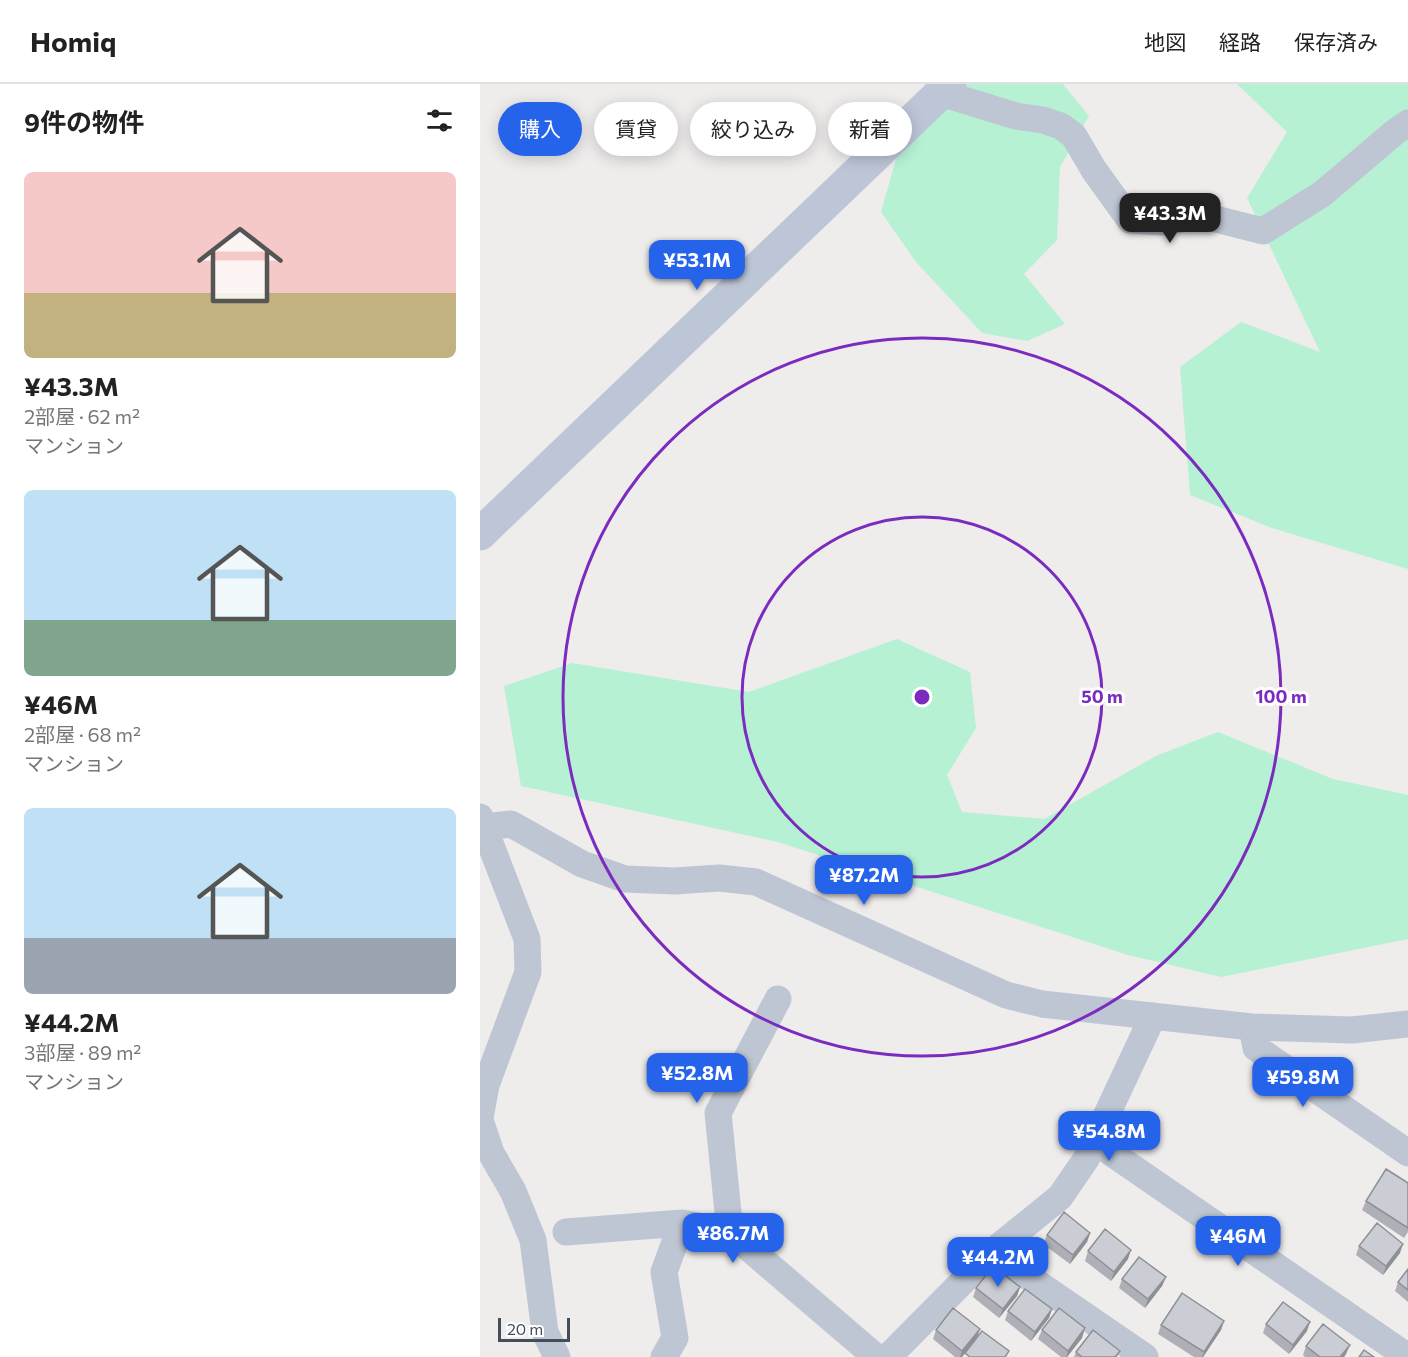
<!DOCTYPE html>
<html lang="ja">
<meta charset="utf-8">
<style>
:root{--surface:#fff;--page:#f2f2f2;--text:#222;--muted:#767676;--line:#e0e0e0;--accent:#2563eb}
body{margin:0;font-family:Commissioner,"Noto Sans JP",sans-serif;background:var(--page);color:var(--text);height:100vh;display:flex;flex-direction:column;font-size:22px;white-space:nowrap}
*{box-sizing:border-box;margin:0}
p{font-size:20px;color:var(--muted)}
.icon{flex:none;width:33px;height:33px;fill:none;stroke:currentColor;stroke-width:2;stroke-linecap:round;stroke-linejoin:round}
.map{position:relative;flex:1;overflow:hidden}
.side{display:flex;flex-direction:column;background:var(--surface);width:480px}
.side>*{flex:none}
.hud{position:absolute;left:18px;top:18px;width:570px;height:54px;display:flex;gap:12px}
.scale{position:absolute;left:18px;bottom:15px;width:72px;box-sizing:border-box;padding-left:6px;border:3px solid #444d5a;border-top:0;font-size:16px;line-height:21px;white-space:nowrap;color:#444d5a;-webkit-text-stroke:4px #fff;paint-order:stroke}
.price{position:absolute;translate:-50% -51px;padding:0 14px;border-radius:12px;background:var(--accent);color:#fff;font-size:20px;line-height:39px;filter:drop-shadow(0 2px 3px #0008)}
.price::after{content:'';position:absolute;left:50%;top:36px;width:18px;height:14px;margin-left:-9px;background:inherit;clip-path:polygon(0 0,100% 0,50% 100%)}
.price.current{background:#222;color:#fff}
ul{padding:0;list-style:none}
li{display:grid;align-content:center;gap:12px;height:318px;padding:0 24px}
li span{display:grid;place-items:center;height:186px;border-radius:9px;color:#555}
li>.icon{margin-inline-start:auto}
span .icon{width:108px;height:108px;fill:#fffc;stroke-width:1}
li b{font-size:26px}
h2{display:flex;justify-content:space-between;align-items:center;height:72px;padding:0 24px;font-size:26px}
.tag{padding:0 21px;border-radius:27px;background:var(--surface);box-shadow:0 3px 15px #0003;font-size:21px;line-height:54px}
.tag.current{background:var(--accent);color:#fff}
header{display:flex;align-items:center;gap:36px;box-sizing:border-box;height:84px;padding:0 30px;background:var(--surface);border-bottom:2px solid var(--line)}
header strong{font-size:28px}
nav{display:flex;gap:33px;margin-inline-start:auto;font-size:21px}
main{display:flex;flex:1;min-height:0}
.map>svg:first-child{display:block}
.green{fill:#b6f1d4}
.lines{fill:none;stroke-linecap:round;stroke-linejoin:round}
.street{stroke:#bec6d3;stroke-width:27}
.secondary{stroke:#bdc6d7;stroke-width:33}
.wall{fill:#afb0b7}
.shaded-wall{fill:#8e9095}
.building{fill:#cbcdd5;stroke:#8e9095;stroke-width:1.5}
.ring{fill:none;stroke:#7b2cbf;stroke-width:3}
.centre{fill:#7b2cbf;stroke:#fff;stroke-width:3}
.ring-label{font-size:18px;text-anchor:middle;font-weight:bold;fill:#7b2cbf;stroke:#fff;stroke-width:6;stroke-linejoin:round;paint-order:stroke}
</style>
<header>
<strong>Homiq</strong>
<nav><a>地図</a><a>経路</a><a>保存済み</a></nav>
</header>
<main>
<section class="side">
<h2>9件の物件<svg class="icon" aria-label="filters" viewBox="0 0 24 24"><path d="M4 7h16M4 17h16"/><circle cx="9" cy="7" r="2"/><circle cx="15" cy="17" r="2"/></svg></h2>
<ul>
<li><span style="background:linear-gradient(#f6c9c9 65%,#c2b280 0)"><svg class="icon" aria-label="home" viewBox="0 0 24 24"><path d="M3 11l9-7 9 7M6 9v11h12V9"/></svg></span><div><b>¥43.3M</b><p>2部屋 · 62 m²</p><p>マンション</p></div></li>
<li><span style="background:linear-gradient(#bfe0f5 70%,#7fa58c 0)"><svg class="icon" aria-label="home" viewBox="0 0 24 24"><path d="M3 11l9-7 9 7M6 9v11h12V9"/></svg></span><div><b>¥46M</b><p>2部屋 · 68 m²</p><p>マンション</p></div></li>
<li><span style="background:linear-gradient(#bfe0f5 70%,#9aa5b1 0)"><svg class="icon" aria-label="home" viewBox="0 0 24 24"><path d="M3 11l9-7 9 7M6 9v11h12V9"/></svg></span><div><b>¥44.2M</b><p>3部屋 · 89 m²</p><p>マンション</p></div></li>
</ul>
</section>
<div class="map">
<svg width="928" height="1273" viewBox="0 0 928 1273">
<rect width="100%" height="100%" fill="#efecec"/>
<!-- green -->
<path class="green" d="M 483,0 L 583,0 L 609,32 L 580,83 L 577,156 L 544,190 L 585,240 L 547,257 L 502,249 L 436,178 L 401,128 L 429,29 Z
M 757,0 L 928,0 L 928,485 L 792,444 L 710,411 L 700,283 L 761,238 L 840,268 L 767,114 L 807,48 Z
M 417,555 L 490,588 L 496,644 L 467,691 L 482,728 L 564,735 L 678,671 L 738,648 L 853,695 L 928,711 L 928,855 L 741,893 L 648,871 L 298,758 L 41,702 L 24,602 L 92,579 L 269,608 Z"/>
<g class="lines">
<!-- street -->
<path class="street" d="M 461,9 L 536,32 L 563,36 L 581,42 L 594,52 L 614,86 L 650,136 L 681,138 L 724,132 L 783,147 L 842,110 L 915,48 L 928,39
M 0,733 L 47,855 L 48,888 L 6,1001 L 0,1034
M 4,743 L 31,740 L 102,780 L 145,795 L 195,797 L 239,794 L 276,798 L 526,911 L 562,920 L 772,943 L 872,946 L 928,940
M 772,943 L 776,964 L 928,1069
M 0,1036 L 11,1069 L 33,1107 L 53,1156 L 65,1248 L 77,1273
M 614,1057 L 928,1273
M 86,1148 L 202,1139 L 250,1148 L 396,1273
M 250,1148 L 238,1029 L 298,915
M 512,1168 L 665,1273
M 184,1273 L 195,1254 L 184,1188 L 202,1139
M 408,1273 L 512,1168 L 580,1113 L 606,1075 L 673,932"/>
<!-- secondary -->
<path class="secondary" d="M 0,450 L 470,0"/>
</g>
<!-- wall -->
<path class="wall" d="M 928,1099 L 928,1148 L 924,1154 L 882,1126 L 886,1117 Z
M 610,1149 L 607,1158 L 590,1180 L 563,1160 L 567,1151 Z
M 879,1162 L 920,1169 L 903,1191 L 876,1171 Z
M 608,1167 L 648,1175 L 631,1197 L 605,1177 Z
M 928,1185 L 928,1218 L 915,1207 L 918,1198 Z
M 686,1193 L 682,1202 L 665,1224 L 639,1204 L 642,1195 Z
M 540,1203 L 537,1212 L 519,1234 L 493,1213 L 496,1204 Z
M 572,1225 L 569,1234 L 551,1257 L 525,1236 L 528,1227 Z
M 744,1237 L 741,1246 L 723,1273 L 714,1273 L 678,1250 L 681,1241 Z
M 786,1240 L 827,1247 L 809,1270 L 783,1249 Z
M 456,1246 L 497,1254 L 482,1273 L 475,1273 L 453,1255 Z
M 562,1246 L 602,1254 L 587,1273 L 581,1273 L 558,1255 Z
M 826,1262 L 866,1270 L 864,1273 L 825,1273 L 823,1271 Z
M 640,1267 L 637,1273 L 594,1273 L 596,1268 Z"/>
<!-- shaded-wall -->
<path class="shaded-wall" d="M 610,1149 L 607,1158 L 590,1180 L 593,1171 Z
M 923,1160 L 920,1169 L 903,1191 L 906,1182 Z
M 651,1166 L 648,1175 L 631,1197 L 634,1188 Z
M 686,1193 L 682,1202 L 665,1224 L 668,1215 Z
M 540,1203 L 537,1212 L 519,1234 L 523,1225 Z
M 572,1225 L 569,1234 L 551,1257 L 555,1248 Z
M 744,1237 L 741,1246 L 723,1273 L 722,1273 L 724,1268 Z
M 830,1238 L 827,1247 L 809,1270 L 813,1261 Z
M 605,1244 L 602,1254 L 587,1273 L 586,1273 L 588,1267 Z
M 500,1245 L 497,1254 L 482,1273 L 480,1273 L 482,1267 Z
M 870,1261 L 866,1270 L 864,1273 L 860,1273 Z"/>
<!-- building -->
<path class="building" d="M 906,1085 L 928,1099 L 928,1144 L 886,1117 Z
M 584,1128 L 610,1149 L 593,1171 L 567,1151 Z
M 897,1139 L 923,1160 L 906,1182 L 879,1162 Z
M 625,1145 L 651,1166 L 634,1188 L 608,1167 Z
M 659,1173 L 686,1193 L 668,1215 L 642,1195 Z
M 513,1182 L 540,1203 L 523,1225 L 496,1204 Z
M 928,1185 L 928,1206 L 918,1198 Z
M 545,1205 L 572,1225 L 555,1248 L 528,1227 Z
M 702,1209 L 744,1237 L 724,1268 L 681,1241 Z
M 803,1218 L 830,1238 L 813,1261 L 786,1240 Z
M 473,1224 L 500,1245 L 482,1267 L 456,1246 Z
M 579,1224 L 605,1244 L 588,1267 L 562,1246 Z
M 843,1240 L 870,1261 L 860,1273 L 840,1273 L 826,1262 Z
M 613,1246 L 640,1267 L 635,1273 L 602,1273 L 596,1268 Z
M 502,1247 L 529,1267 L 525,1273 L 490,1273 L 485,1269 Z
M 884,1266 L 894,1273 L 879,1273 Z"/>
<!-- distance rings -->
<g class="ring">
<circle cx="442" cy="613" r="180"/>
<circle cx="442" cy="613" r="359"/>
</g>
<circle cx="442" cy="613" r="9" class="centre"/>
<g class="ring-label">
<text x="622" y="619">50 m</text>
<text x="801" y="619">100 m</text>
</g>
</svg>
<div class="scale">20 m</div>
<b class="price current" style="left:690px;top:160px">¥43.3M</b>
<b class="price" style="left:217px;top:207px">¥53.1M</b>
<b class="price" style="left:384px;top:822px">¥87.2M</b>
<b class="price" style="left:217px;top:1020px">¥52.8M</b>
<b class="price" style="left:823px;top:1024px">¥59.8M</b>
<b class="price" style="left:629px;top:1078px">¥54.8M</b>
<b class="price" style="left:253px;top:1180px">¥86.7M</b>
<b class="price" style="left:758px;top:1183px">¥46M</b>
<b class="price" style="left:518px;top:1204px">¥44.2M</b>
<div class="hud">
<a class="tag current">購入</a>
<a class="tag">賃貸</a>
<a class="tag">絞り込み</a>
<a class="tag">新着</a>
</div>
</div>
</main>
